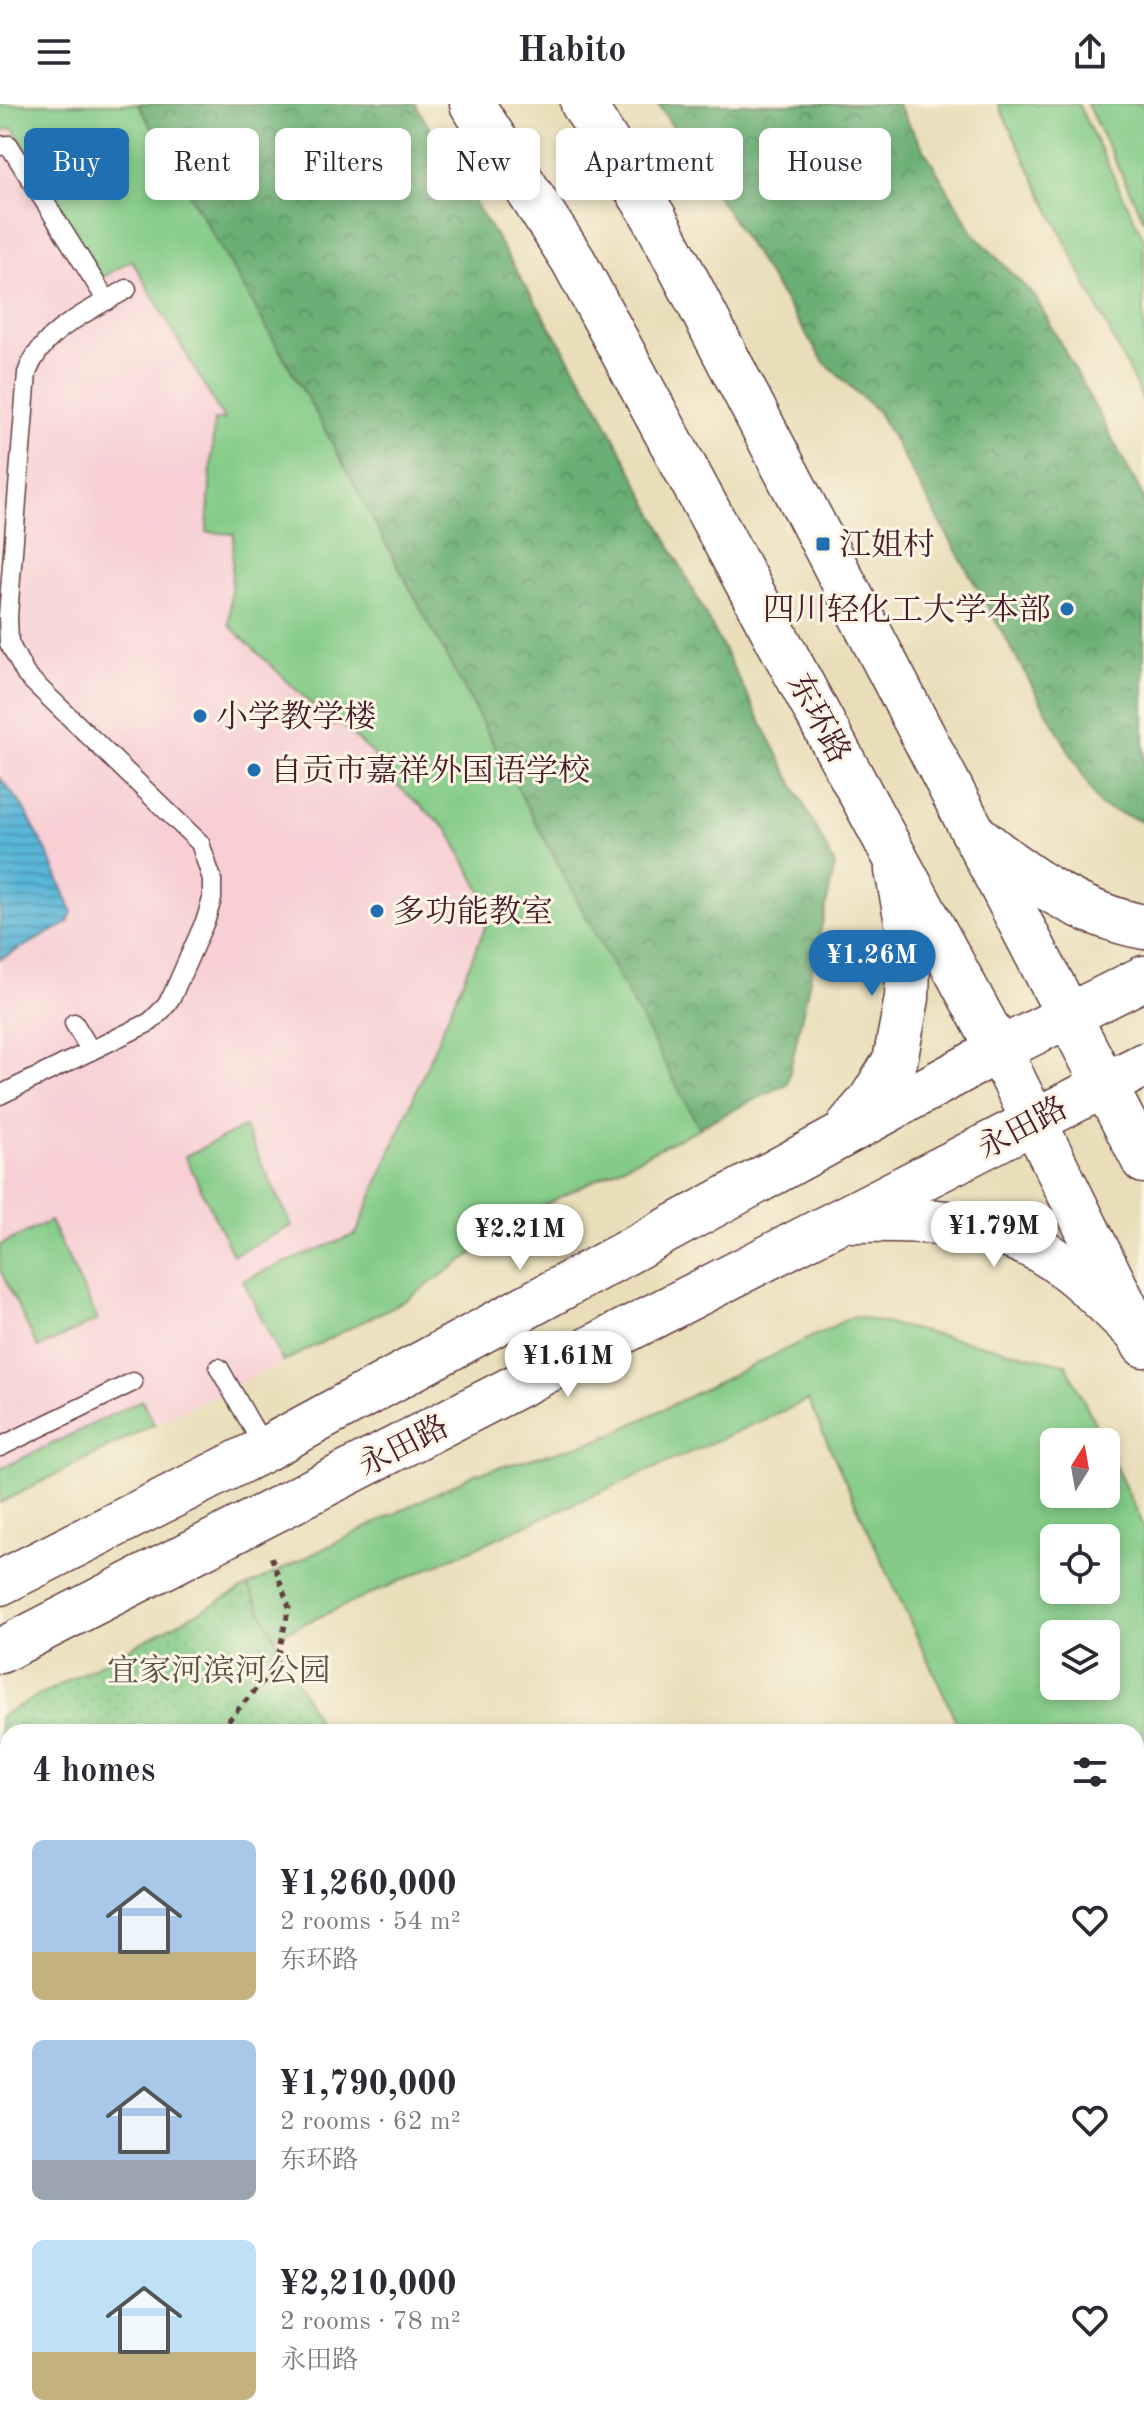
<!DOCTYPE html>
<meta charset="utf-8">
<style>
:root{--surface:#fff;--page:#f2f2f3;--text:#2b2b33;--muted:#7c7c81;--accent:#1f6fb2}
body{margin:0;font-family:"Old Standard TT","Noto Serif SC",serif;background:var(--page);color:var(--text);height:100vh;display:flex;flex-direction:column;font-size:30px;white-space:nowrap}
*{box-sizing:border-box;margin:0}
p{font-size:26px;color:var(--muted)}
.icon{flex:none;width:44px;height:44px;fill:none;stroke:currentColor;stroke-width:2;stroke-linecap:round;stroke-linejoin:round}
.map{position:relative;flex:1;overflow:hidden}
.sheet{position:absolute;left:0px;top:1620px;width:1144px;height:712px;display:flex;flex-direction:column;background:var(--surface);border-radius:24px 24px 0 0;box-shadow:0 4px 12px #0003}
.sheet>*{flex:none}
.hud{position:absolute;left:24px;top:24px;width:1096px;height:72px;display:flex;gap:16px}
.needle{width:52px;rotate:11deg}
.tools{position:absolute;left:1040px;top:1324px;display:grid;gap:16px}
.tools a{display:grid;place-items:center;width:80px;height:80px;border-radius:12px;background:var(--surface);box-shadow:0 4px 12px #0003;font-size:40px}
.price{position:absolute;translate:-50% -68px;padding:0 18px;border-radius:28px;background:#fff;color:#222;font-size:26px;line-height:52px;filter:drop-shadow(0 2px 4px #0008)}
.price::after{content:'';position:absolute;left:50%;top:48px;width:24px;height:18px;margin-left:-12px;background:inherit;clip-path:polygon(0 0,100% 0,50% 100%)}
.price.selected{background:var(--accent);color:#fff}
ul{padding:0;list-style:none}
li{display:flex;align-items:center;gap:24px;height:200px;padding:0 32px}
li span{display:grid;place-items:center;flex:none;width:224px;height:160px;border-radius:12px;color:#555}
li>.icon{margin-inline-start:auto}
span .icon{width:96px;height:96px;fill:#fffc;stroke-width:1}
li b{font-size:34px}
h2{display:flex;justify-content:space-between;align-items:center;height:96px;padding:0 32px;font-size:34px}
.tag{padding:0 28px;border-radius:12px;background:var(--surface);box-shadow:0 4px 12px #0003;font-size:28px;line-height:72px}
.tag.selected{background:var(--accent);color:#fff}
header{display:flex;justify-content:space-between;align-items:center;height:104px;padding:0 32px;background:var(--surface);font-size:36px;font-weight:800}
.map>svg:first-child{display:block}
.built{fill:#f7cfd5}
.grass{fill:#83cb87;stroke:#667559;stroke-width:2;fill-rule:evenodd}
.forest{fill:url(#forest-crowns);stroke:#5a6750;stroke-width:2}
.park{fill:url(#park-dots);stroke:#667559;stroke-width:2}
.water{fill:url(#water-rules);stroke:#526a81;stroke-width:2}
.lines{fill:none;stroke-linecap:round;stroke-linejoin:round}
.service-casing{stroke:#623c40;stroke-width:21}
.secondary-casing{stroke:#623c40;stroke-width:47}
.trunk-casing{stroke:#623c40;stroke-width:47}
.path{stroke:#623c40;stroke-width:5;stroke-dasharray:6 6;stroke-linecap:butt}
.service{stroke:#fff;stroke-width:18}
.secondary{stroke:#fff;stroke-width:44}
.trunk{stroke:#fff;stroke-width:44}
.poi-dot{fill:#1f6fb2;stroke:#fcf5e5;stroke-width:3}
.labels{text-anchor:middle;stroke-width:6;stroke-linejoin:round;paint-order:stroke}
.poi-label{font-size:32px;fill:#4a1f2b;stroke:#fcf5e5;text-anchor:start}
.street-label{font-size:32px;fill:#4a1f2b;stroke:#fcf5e5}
.park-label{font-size:32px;fill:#5b5347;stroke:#fcf5e5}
</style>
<header><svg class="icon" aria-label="menu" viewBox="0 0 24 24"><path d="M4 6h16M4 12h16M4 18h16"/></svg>Habito<svg class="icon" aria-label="share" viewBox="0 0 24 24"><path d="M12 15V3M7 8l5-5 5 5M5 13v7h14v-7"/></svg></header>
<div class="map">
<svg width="1144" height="2332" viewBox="0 0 1144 2332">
<defs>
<pattern id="forest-crowns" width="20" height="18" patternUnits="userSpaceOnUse" patternTransform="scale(2)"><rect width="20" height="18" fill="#6aaf74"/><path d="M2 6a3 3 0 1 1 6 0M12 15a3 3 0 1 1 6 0" fill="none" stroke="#598e5f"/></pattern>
<pattern id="park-dots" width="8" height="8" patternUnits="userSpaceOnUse" patternTransform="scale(2)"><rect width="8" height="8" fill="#83cb87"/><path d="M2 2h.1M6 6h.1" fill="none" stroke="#73ae75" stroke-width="1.8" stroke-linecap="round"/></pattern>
<pattern id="water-rules" width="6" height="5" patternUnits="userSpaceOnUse" patternTransform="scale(2)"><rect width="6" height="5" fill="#59b6d7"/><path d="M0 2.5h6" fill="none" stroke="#4c93af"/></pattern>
</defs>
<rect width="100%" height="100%" fill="#fcf5e5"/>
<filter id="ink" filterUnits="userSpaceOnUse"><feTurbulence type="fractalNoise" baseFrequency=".0125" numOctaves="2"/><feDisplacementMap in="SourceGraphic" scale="16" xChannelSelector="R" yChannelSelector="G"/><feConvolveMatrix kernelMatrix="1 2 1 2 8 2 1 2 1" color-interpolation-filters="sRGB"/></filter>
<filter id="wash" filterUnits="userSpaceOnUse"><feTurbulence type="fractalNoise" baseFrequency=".006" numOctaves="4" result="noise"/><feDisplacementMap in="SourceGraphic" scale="32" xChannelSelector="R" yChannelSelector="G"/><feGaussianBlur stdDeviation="1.8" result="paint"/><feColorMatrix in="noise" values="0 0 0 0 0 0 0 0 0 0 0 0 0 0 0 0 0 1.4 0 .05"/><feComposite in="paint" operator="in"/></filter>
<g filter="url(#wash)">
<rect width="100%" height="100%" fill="#e9deb9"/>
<!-- built -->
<path class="built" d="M 0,0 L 138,0 L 699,1023 L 537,1108 L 398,1197 L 283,1258 L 154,1320 L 0,1399 Z"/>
<!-- grass -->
<path class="grass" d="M 0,0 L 138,0 L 316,309 L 702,1023 L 540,1103 L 406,1196 L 283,1258 L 243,1176 L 356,1130 L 492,807 L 448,726 L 372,659 L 376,653 L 339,618 L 334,622 L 229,521 L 234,430 L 207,428 L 214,316 L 224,316 L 132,156 L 102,174 L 13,24 L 0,27 Z
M 998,0 L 1078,0 L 1144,135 L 1144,298 Z
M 1087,0 L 1144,0 L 1144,116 Z
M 244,1023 L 292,1122 L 233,1151 L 185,1052 Z
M 50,1117 L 98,1216 L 38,1244 L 0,1166 L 0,1141 Z
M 854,1212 L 1066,1260 L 1104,1338 L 1054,1338 L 1054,1390 L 1106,1390 L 1106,1343 L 1144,1422 L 1144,2027 L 1136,2010 L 1136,1628 L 961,1628 L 808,1296 L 274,1533 L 248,1482 L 475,1370 L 602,1335 ZM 1054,1434 L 1106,1434 L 1106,1486 L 1054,1486 ZM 1054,1530 L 1106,1530 L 1106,1582 L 1054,1582 Z
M 142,1296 L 154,1320 L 0,1399 L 0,1365 Z"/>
<!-- forest -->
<path class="forest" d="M 138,0 L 415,0 L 596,298 L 835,761 L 787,980 L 699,1023 L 316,309 Z
M 658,0 L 897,0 L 974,130 L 1036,194 L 1144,394 L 1144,718 L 1100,702 L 878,308 L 824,258 Z"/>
<!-- park -->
<path class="park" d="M 248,1482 L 323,1628 L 8,1628 L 8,2240 L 0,2221 L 0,1612 Z
M 42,2324 L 681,2324 L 685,2332 L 46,2332 Z"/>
<!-- water -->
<path class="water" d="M 0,674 L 22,701 L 48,750 L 72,807 L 68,819 L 0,855 Z
M 328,2324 L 534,2324 L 538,2332 L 332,2332 Z"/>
</g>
<g filter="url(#ink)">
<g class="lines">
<defs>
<path id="service" d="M 0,42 L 9,41 L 107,197
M 74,919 L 91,947
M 0,991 L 150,918 L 163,905 L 172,892 L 206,815 L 212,795 L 212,775 L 200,739 L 26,571 L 9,539 L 8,512 L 27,269 C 43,225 89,208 127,185
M 219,1264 L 265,1345
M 0,1343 L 133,1278"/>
<path id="secondary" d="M 975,731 C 1026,773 1078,810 1144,823
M 850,1020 L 870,997 L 895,957 L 907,894 L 909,828 L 897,766
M 853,1116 C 912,1115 987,1116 1039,1146 C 1076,1167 1107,1200 1137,1229
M 0,1479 L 265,1345 L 999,946 L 1144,874
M 0,1547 L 1144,961"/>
<path id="trunk" d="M 472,0 L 573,156 L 999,946 L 1144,1241
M 583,0 L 654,113 L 1144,1057"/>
</defs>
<!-- service casing -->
<use href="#service" class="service-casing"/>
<!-- secondary casing -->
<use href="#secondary" class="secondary-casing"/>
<!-- trunk casing -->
<use href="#trunk" class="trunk-casing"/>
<!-- path -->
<path class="path" d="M 224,1628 L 228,1617 L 276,1562 L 289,1503 L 271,1452
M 1136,1726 L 1144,1725
M 275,2324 L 278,2332
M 601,2324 L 605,2332
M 1026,2332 L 1026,2324"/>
<!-- service -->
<use href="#service" class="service"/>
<!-- secondary -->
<use href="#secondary" class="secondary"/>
<!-- trunk -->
<use href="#trunk" class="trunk"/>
</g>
</g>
<!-- markers -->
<g class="poi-dot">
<rect x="815" y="432" width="16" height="16" rx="4"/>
<circle cx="1067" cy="505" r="8"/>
<circle cx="200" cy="612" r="8"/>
<circle cx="254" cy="666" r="8"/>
<circle cx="377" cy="807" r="8"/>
</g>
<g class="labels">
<!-- poi labels -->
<g class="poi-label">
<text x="839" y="451">江姐村</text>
<text x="1051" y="516" text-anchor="end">四川轻化工大学本部</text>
<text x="216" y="623">小学教学楼</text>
<text x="270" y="677">自贡市嘉祥外国语学校</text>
<text x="393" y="818">多功能教室</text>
</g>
<!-- street labels -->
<g class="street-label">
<text transform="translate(820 614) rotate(62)" y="11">东环路</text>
<text transform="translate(1022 1023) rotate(-28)" y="11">永田路</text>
<text transform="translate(403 1341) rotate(-27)" y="11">永田路</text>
</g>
<!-- park labels -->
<g class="park-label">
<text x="219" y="1577">宜家河滨河公园</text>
</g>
</g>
</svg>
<div class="tools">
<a><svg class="needle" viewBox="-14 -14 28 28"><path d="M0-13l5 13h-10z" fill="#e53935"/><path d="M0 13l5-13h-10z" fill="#7c7c81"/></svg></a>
<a><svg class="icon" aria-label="locate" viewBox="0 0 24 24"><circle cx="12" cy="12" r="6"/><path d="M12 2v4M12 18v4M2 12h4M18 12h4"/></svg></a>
<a><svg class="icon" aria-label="layers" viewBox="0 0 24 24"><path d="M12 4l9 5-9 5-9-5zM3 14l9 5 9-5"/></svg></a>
</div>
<b class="price selected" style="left:872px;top:894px">¥1.26M</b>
<b class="price" style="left:994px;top:1165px">¥1.79M</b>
<b class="price" style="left:520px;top:1168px">¥2.21M</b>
<b class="price" style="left:568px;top:1295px">¥1.61M</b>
<div class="hud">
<a class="tag selected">Buy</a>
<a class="tag">Rent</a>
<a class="tag">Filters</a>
<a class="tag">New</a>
<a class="tag">Apartment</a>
<a class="tag">House</a>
</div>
<section class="sheet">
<h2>4 homes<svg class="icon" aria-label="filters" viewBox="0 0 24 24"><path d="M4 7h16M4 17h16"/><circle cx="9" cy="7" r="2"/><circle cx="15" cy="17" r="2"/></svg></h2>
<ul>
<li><span style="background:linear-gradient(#a9c7e8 70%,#c2b280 0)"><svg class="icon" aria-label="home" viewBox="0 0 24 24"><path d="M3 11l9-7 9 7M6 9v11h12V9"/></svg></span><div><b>¥1,260,000</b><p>2 rooms · 54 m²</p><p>东环路</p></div><svg class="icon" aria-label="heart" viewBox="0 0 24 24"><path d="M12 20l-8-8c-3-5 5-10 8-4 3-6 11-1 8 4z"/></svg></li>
<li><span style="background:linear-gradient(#a9c7e8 75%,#9aa5b1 0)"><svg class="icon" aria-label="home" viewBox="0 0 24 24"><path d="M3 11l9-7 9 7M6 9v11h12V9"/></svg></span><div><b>¥1,790,000</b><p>2 rooms · 62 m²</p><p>东环路</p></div><svg class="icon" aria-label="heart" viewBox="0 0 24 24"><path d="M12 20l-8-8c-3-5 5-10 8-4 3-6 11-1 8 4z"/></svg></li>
<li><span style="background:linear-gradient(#bfe0f5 70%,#c2b280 0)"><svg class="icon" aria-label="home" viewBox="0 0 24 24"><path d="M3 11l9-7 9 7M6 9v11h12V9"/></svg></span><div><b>¥2,210,000</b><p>2 rooms · 78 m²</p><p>永田路</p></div><svg class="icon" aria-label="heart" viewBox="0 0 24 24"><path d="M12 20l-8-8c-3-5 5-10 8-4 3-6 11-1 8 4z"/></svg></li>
</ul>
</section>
</div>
